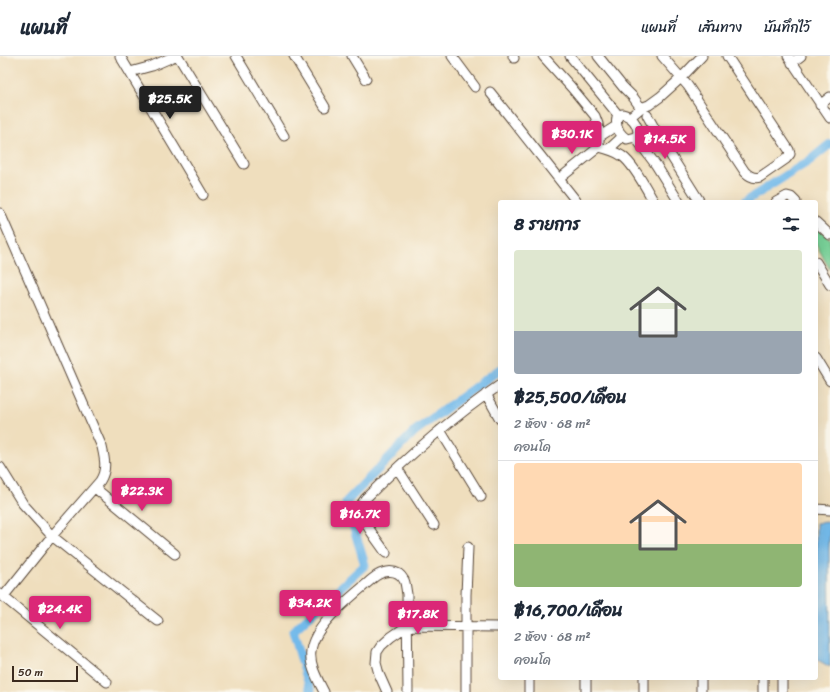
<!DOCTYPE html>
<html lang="th">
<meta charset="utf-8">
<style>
:root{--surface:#fff;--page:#f6f6f7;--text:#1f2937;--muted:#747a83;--line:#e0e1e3;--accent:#db2777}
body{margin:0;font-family:Sriracha,"Playpen Sans Thai",sans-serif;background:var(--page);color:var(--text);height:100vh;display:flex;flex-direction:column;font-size:15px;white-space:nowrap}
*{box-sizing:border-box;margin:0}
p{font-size:13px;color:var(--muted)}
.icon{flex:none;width:22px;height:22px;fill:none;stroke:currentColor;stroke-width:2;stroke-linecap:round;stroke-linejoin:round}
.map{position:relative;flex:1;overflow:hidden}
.sheet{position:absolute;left:498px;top:144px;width:320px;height:480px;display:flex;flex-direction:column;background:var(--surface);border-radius:4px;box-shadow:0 4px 16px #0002}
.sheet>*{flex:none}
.scale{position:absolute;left:12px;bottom:10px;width:66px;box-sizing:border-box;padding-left:4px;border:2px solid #3b2a1e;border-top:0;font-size:11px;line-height:14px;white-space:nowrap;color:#3b2a1e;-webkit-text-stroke:3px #fbf7ec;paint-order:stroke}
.price{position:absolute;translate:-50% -34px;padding:0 9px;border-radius:4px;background:var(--accent);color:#fff;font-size:13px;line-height:26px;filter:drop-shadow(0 1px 2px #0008)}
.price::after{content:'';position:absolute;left:50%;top:24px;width:12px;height:9px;margin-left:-6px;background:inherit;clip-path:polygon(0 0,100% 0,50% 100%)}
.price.selected{background:#222;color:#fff}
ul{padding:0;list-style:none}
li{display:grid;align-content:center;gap:8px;height:212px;padding:0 16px}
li+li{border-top:1px solid var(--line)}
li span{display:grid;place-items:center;height:124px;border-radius:4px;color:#555}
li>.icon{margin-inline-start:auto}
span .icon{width:72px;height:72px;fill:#fffc;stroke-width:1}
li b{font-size:17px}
h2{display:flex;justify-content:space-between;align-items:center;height:48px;padding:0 16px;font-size:17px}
header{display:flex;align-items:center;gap:24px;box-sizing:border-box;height:56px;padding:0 20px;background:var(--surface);border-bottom:1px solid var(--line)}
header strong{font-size:19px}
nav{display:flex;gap:22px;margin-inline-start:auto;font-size:14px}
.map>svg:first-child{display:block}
.green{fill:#78d198;stroke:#5a7e5b}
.water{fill:#73baea;stroke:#577284}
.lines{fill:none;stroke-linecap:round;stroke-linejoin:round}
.canal{stroke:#73baea;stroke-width:9}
.minor-casing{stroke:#564536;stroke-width:11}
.minor{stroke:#fff;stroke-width:9}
</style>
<header>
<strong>แผนที่</strong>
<nav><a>แผนที่</a><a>เส้นทาง</a><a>บันทึกไว้</a></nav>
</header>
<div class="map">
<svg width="830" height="636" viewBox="0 0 830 636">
<rect width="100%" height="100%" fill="#fbf7ec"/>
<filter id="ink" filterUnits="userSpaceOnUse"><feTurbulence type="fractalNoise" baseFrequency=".025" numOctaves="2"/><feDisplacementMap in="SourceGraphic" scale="8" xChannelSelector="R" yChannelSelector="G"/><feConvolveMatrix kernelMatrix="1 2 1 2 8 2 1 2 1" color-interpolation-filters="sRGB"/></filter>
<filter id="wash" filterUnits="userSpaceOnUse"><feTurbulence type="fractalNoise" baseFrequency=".012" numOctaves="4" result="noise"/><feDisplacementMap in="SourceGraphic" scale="16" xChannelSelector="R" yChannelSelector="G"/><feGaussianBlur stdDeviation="0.9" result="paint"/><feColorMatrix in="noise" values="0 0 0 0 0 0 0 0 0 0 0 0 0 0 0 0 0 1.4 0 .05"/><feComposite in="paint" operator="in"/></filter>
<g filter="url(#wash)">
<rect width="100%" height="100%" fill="#efdebd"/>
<!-- green -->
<path class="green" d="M 816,170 L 830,183 L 830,214 L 816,188 Z"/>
<!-- water -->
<path class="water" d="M 828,466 L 830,466 L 829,492 L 830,611 L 816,603 L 816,467 Z"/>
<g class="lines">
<!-- canal -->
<path class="canal" d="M 744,146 L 809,105 L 830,88
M 311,636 L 293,575 L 365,509 L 346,446 L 415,375 L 500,313"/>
</g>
</g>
<g filter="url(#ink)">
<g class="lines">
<defs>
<path id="minor" d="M 120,0 L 203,139
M 178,0 L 244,108
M 236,0 L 284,80
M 294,0 L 325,51
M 352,0 L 366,23
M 452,0 L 475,31
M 513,0 L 514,2
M 543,0 L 571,31 L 595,60 L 598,68 L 599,76 L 599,91
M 570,0 L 619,60
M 598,0 L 623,31 L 633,41 L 641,52
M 662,0 L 688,30 L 745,116 C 749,120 754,123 760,121 L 786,103 L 790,98 L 789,94 L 727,0
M 788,0 L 830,62
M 792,7 L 801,0
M 130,16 L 152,10 L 175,0
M 490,36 L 577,146
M 820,49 L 830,41
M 622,58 C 632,60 638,68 638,78 L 635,81 L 627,83 C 619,78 615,71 617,61 Z
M 647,59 L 661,84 L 700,146
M 630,61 L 641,52 L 649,49 L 660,41 L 681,22 L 702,0
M 599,81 L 616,70
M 635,81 L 656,109 L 679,146
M 609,93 L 623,80
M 559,123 L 599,91 C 607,93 615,95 622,100 C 633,107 647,134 654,146
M 776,146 L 787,140 L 791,141 L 796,146
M 0,157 L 102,391 C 105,404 107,414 100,425 L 52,480 L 3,541
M 816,166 L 830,179
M 816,206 L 830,229
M 816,302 L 830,325
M 486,338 L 500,363
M 440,374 L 481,441
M 0,411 L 23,448 L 52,480 L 158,565
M 397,412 L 434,469
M 95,432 L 175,498
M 816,453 L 830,454
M 386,497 C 376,482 363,468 360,450 L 365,443 C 407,401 451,362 500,329
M 0,538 L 107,626
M 644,622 L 644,636
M 701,622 L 701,636
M 782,622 L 782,636
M 324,636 C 318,624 309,609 311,595 C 314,568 353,540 372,523 C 381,515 397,511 404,524 C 406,528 406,534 407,538 L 408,636
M 387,636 L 379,618 L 376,607 L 377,596 L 381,590 L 391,581 L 407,570 L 500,571
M 466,636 L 466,539 L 468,491
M 529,636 L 529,622
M 586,636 L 586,622
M 763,636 L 763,622"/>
</defs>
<!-- minor casing -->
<use href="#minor" class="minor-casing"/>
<!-- minor -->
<use href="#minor" class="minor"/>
</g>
</g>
</svg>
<div class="scale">50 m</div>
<b class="price selected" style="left:170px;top:64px">฿25.5K</b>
<b class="price" style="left:572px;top:99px">฿30.1K</b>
<b class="price" style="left:665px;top:104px">฿14.5K</b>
<b class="price" style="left:142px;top:456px">฿22.3K</b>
<b class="price" style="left:360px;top:479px">฿16.7K</b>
<b class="price" style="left:310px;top:568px">฿34.2K</b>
<b class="price" style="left:60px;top:574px">฿24.4K</b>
<b class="price" style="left:418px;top:579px">฿17.8K</b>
<section class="sheet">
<h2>8 รายการ<svg class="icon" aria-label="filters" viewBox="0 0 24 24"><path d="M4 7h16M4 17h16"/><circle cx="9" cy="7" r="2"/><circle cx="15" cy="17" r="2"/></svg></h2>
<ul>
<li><span style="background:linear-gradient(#dfe7d0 65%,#9aa5b1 0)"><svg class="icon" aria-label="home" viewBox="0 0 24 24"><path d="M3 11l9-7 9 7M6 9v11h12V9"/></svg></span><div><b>฿25,500/เดือน</b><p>2 ห้อง · 68 m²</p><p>คอนโด</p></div></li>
<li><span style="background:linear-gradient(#ffd9b3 65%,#8fb573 0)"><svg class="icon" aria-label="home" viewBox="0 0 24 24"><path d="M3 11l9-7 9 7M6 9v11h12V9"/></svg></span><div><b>฿16,700/เดือน</b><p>2 ห้อง · 68 m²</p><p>คอนโด</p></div></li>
</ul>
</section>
</div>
